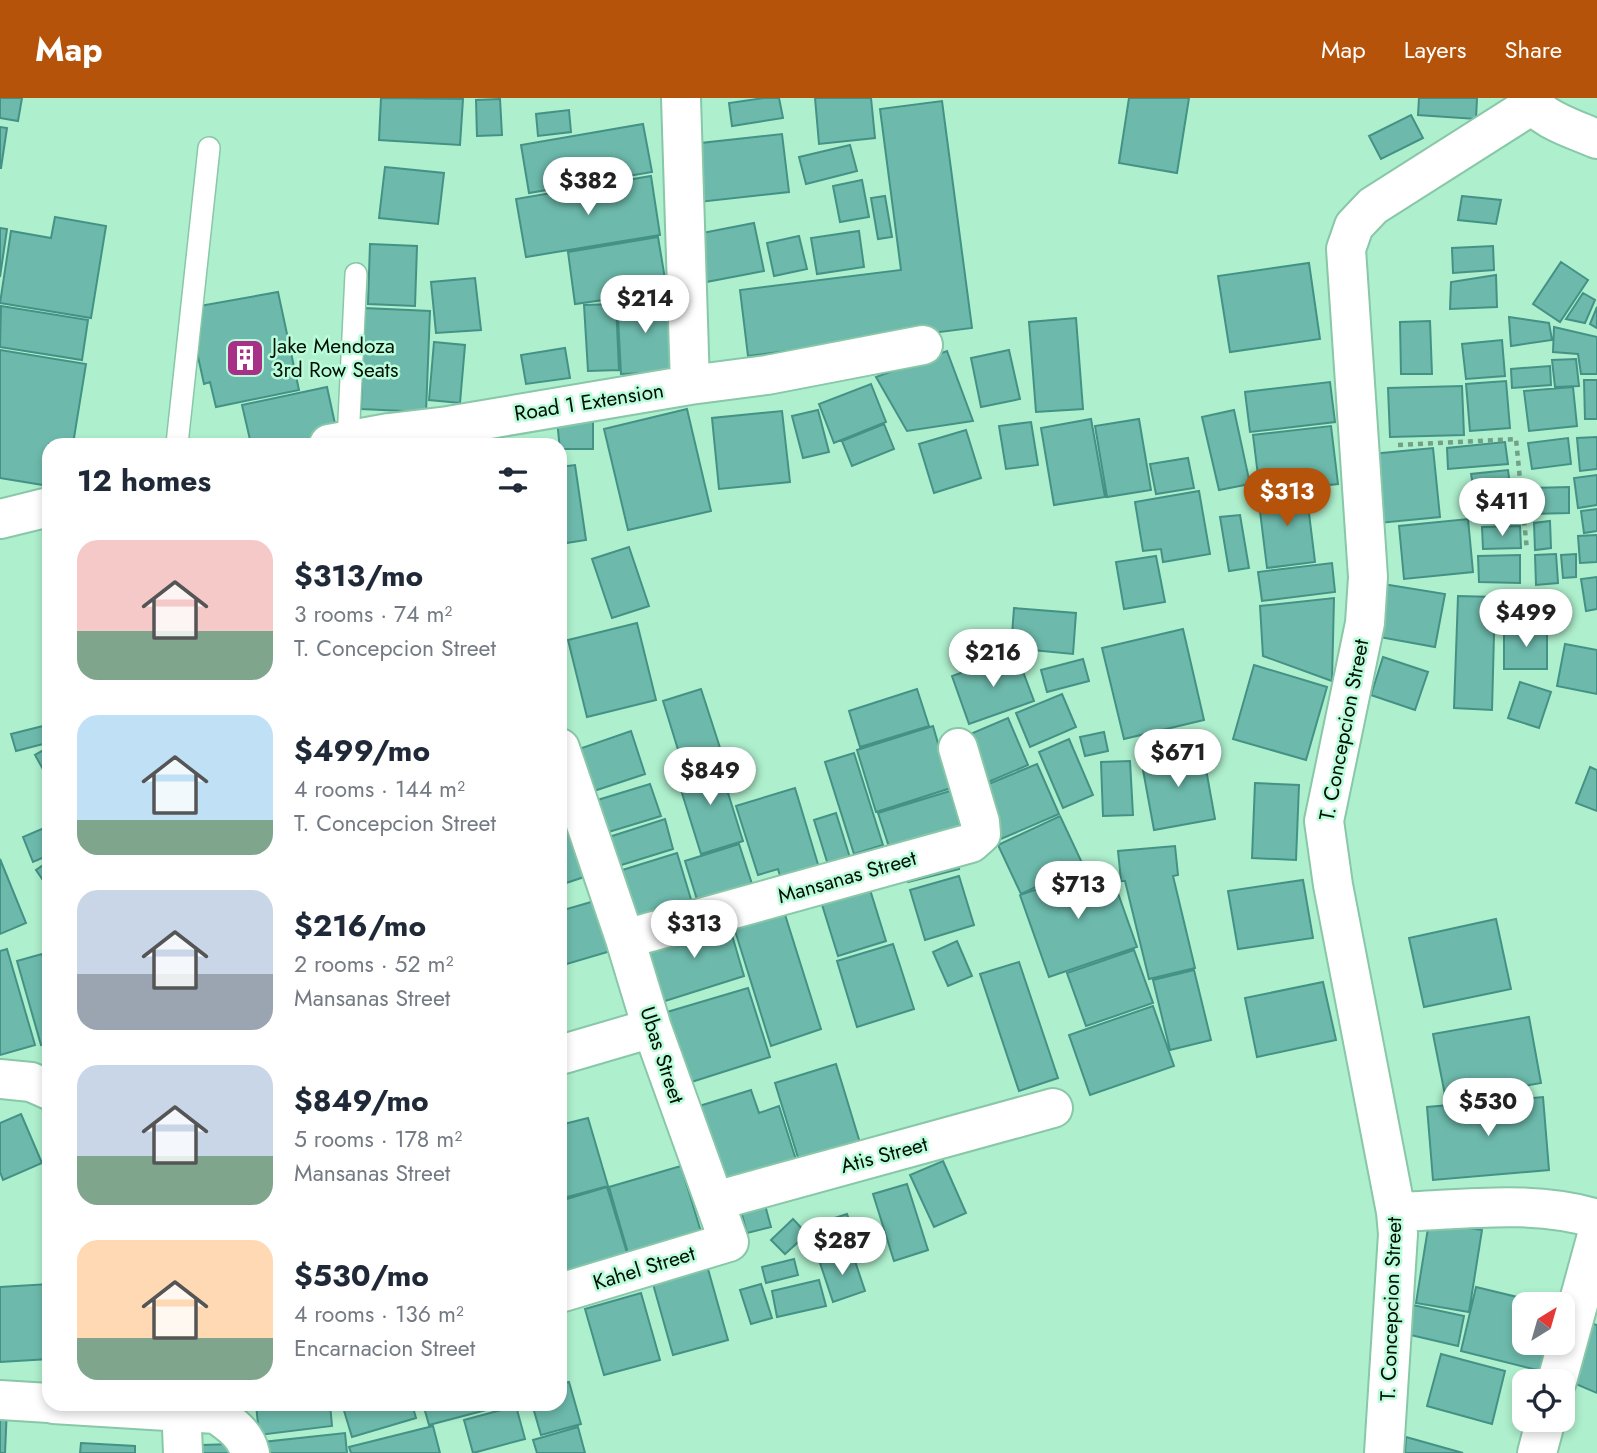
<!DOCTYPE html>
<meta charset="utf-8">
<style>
:root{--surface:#fff;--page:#f2f2f3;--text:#1f2937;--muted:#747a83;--accent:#b45309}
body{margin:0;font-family:Jost,sans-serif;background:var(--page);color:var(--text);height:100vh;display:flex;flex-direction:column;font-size:26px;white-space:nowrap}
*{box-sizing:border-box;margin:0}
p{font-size:23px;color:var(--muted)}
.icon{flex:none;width:38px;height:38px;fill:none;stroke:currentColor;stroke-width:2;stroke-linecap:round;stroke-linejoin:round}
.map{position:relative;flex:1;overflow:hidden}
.details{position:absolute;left:42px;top:340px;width:525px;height:973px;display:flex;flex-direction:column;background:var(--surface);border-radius:21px;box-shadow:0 4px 10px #0003}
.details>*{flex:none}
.needle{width:46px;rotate:37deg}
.fabs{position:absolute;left:1512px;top:1194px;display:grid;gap:14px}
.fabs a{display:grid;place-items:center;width:63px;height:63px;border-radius:14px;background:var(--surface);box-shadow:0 4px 10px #0003;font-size:35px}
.price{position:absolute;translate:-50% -60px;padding:0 16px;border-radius:24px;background:#fff;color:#222;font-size:23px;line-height:46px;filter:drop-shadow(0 2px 4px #0008)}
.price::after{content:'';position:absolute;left:50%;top:42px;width:21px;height:16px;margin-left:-10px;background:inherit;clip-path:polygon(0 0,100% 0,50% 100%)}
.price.on{background:var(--accent);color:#fff}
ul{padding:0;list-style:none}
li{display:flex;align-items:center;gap:21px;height:175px;padding:0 35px}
li span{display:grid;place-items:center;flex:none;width:196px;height:140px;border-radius:21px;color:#555}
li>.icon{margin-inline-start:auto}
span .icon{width:84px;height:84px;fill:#fffc;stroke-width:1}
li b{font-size:30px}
h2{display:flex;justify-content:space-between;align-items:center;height:84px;padding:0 35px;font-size:30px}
header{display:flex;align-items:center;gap:42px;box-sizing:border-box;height:98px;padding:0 35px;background:var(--accent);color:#fff}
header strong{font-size:33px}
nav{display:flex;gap:38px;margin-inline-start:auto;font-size:24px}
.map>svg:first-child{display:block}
.building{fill:#6dbaac;stroke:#449285;stroke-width:2}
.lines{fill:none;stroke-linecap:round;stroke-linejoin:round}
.service-casing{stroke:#88c7a7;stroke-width:24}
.minor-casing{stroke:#88c7a7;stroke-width:42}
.tertiary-casing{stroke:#88c7a7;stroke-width:42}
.path{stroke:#70a087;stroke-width:4.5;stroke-dasharray:5 5;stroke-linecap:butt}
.service{stroke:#fff;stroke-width:21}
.minor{stroke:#fff;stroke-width:38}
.tertiary{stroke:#fff;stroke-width:38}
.labels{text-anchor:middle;stroke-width:5;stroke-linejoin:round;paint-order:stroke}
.poi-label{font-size:21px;fill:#001006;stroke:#bbfcda;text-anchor:start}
.street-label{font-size:21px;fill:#001006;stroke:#bbfcda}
</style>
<header>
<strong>Map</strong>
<nav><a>Map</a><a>Layers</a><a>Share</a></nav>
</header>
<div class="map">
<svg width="1597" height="1355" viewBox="0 0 1597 1355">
<rect width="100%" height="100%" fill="#aeefcd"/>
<!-- building -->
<path class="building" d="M 0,0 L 22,0 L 18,23 L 0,20 Z
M 381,0 L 463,1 L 460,47 L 379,42 Z
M 764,0 L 779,0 L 783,20 L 732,28 L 729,5 Z
M 815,0 L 871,0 L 875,40 L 819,46 Z
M 1129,0 L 1189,0 L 1177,75 L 1119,65 Z
M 1419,0 L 1477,0 L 1476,21 L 1418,17 Z
M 500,1 L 502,37 L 477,38 L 476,2 Z
M 942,3 L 972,230 L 748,258 L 740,192 L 901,172 L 880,11 Z
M 569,12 L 571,34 L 538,38 L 536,16 Z
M 1411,17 L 1423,40 L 1381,61 L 1369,38 Z
M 643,26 L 652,74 L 529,95 L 521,47 Z
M 0,29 L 7,30 L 1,70 L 0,70 Z
M 782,36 L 789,94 L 699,104 L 692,46 Z
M 850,47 L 857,73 L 806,86 L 799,59 Z
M 385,69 L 444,75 L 438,126 L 379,120 Z
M 651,78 L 660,137 L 526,159 L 516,101 Z
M 862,82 L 869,119 L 840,124 L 833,88 Z
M 885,98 L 892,139 L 878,141 L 871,100 Z
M 1462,98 L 1501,102 L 1496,126 L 1458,122 Z
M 55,119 L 106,128 L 91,220 L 0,205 L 11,133 L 51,140 Z
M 754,125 L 764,173 L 701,185 L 692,137 Z
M 0,130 L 7,131 L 0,179 Z
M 859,133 L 864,169 L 817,176 L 811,140 Z
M 799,138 L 807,171 L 774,178 L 767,145 Z
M 658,139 L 667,193 L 575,206 L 568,154 Z
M 370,146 L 417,148 L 415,208 L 368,206 Z
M 1493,148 L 1494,172 L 1453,175 L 1452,150 Z
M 1561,164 L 1588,182 L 1560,224 L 1533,206 Z
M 1309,165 L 1320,241 L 1230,254 L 1218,178 Z
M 1496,177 L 1497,209 L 1450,211 L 1451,184 Z
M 475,180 L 481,232 L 436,235 L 431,184 Z
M 278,194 L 299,292 L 216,309 L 210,284 L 204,286 L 193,236 L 200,235 L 194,209 Z
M 1583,195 L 1595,202 L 1585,225 L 1566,221 Z
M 671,199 L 673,274 L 621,276 L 617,201 Z
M 616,206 L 619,272 L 588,273 L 584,207 Z
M 1,208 L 88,222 L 82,262 L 0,249 Z
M 1597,209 L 1597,230 L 1590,226 Z
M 364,210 L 430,213 L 426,314 L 361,311 Z
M 1509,219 L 1549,225 L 1552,242 L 1511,248 Z
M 1076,220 L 1083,311 L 1036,314 L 1029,224 Z
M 1430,223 L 1432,276 L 1401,276 L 1400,224 Z
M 1554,229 L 1597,239 L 1597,276 L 1581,276 L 1578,256 L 1553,254 Z
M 1502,242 L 1505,278 L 1466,281 L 1462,246 Z
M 434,244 L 465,247 L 460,305 L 429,302 Z
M 565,250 L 570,280 L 526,286 L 521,257 Z
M 0,252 L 86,266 L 73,346 L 49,346 L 49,388 L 0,380 Z
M 1009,252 L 1020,301 L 981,309 L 971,260 Z
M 947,253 L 973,323 L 907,333 L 876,279 Z
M 1576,261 L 1579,288 L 1555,289 L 1552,262 Z
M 1550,268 L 1551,287 L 1512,290 L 1511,271 Z
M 1584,282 L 1597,282 L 1597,321 L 1585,321 Z
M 1506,283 L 1510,330 L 1470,333 L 1466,286 Z
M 1330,284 L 1335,324 L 1250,334 L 1245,294 Z
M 871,286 L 886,324 L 834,345 L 819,306 Z
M 1462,288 L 1464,337 L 1390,339 L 1388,290 Z
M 327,289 L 337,335 L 285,346 L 251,346 L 242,307 Z
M 1573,289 L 1577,328 L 1529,333 L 1524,293 Z
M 687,311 L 711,413 L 628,432 L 604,331 Z
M 818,312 L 829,354 L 803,360 L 792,318 Z
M 1234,312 L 1250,386 L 1219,392 L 1202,319 Z
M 782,313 L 790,384 L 719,391 L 712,320 Z
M 1091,321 L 1105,399 L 1054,407 L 1041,330 Z
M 1139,321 L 1151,392 L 1107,399 L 1095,328 Z
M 557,323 L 593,323 L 593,351 L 560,351 Z
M 1031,324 L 1038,367 L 1006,371 L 999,328 Z
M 884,326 L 894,351 L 852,368 L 842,343 Z
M 1331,328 L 1338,386 L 1260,394 L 1253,337 Z
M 966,332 L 981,380 L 934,395 L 919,346 Z
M 1597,339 L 1597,371 L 1580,373 L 1577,340 Z
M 1568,340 L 1571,366 L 1532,371 L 1528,345 Z
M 1505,344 L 1508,366 L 1448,371 L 1447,350 Z
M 1433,350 L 1440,419 L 1379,425 L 1372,356 Z
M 1188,360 L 1194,390 L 1156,396 L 1150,366 Z
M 575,367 L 586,442 L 560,446 L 560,369 Z
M 1508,372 L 1511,395 L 1475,399 L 1471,376 Z
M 1597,377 L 1597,407 L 1578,410 L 1574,380 Z
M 1569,389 L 1569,415 L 1530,416 L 1530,390 Z
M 1306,391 L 1315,464 L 1267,470 L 1258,397 Z
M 1199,393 L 1210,456 L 1163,464 L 1161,451 L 1143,453 L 1135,404 Z
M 1597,411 L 1597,433 L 1584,435 L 1581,413 Z
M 1240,417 L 1249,470 L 1229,473 L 1220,419 Z
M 1468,421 L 1473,474 L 1404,481 L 1399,428 Z
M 1550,423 L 1551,450 L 1535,452 L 1534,425 Z
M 1520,428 L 1521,450 L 1483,451 L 1482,429 Z
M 1597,437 L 1597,464 L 1580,465 L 1578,438 Z
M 629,449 L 649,508 L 612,520 L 592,461 Z
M 1556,456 L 1558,485 L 1536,487 L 1535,457 Z
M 1576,456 L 1576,479 L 1563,480 L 1561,457 Z
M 1520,457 L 1520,485 L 1479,484 L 1478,458 Z
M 1156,458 L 1165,504 L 1124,511 L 1116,464 Z
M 1332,465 L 1335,494 L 1262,503 L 1258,474 Z
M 1597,479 L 1597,511 L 1586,513 L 1581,481 Z
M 1383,486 L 1445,496 L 1435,549 L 1374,538 Z
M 1458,498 L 1495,499 L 1492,612 L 1454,610 Z
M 1334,500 L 1332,583 L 1263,558 L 1260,508 Z
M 1014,510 L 1076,515 L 1073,556 L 1011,550 Z
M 637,525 L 656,602 L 587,619 L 568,542 Z
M 1183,531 L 1204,622 L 1124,641 L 1102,550 Z
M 1547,531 L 1547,571 L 1504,571 L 1504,532 Z
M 1565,546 L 1597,552 L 1597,596 L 1557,588 Z
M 1016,555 L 1034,603 L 969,626 L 952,578 Z
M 1383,559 L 1428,574 L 1415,612 L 1371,597 Z
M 1083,561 L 1089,583 L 1047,594 L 1041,572 Z
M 1254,567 L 1327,589 L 1306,662 L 1233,641 Z
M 1520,584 L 1551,594 L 1539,630 L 1508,620 Z
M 701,591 L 723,659 L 684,671 L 663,603 Z
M 917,591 L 929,628 L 860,649 L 849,613 Z
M 1062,596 L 1076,629 L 1030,649 L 1016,615 Z
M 1008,620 L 1028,667 L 981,687 L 961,640 Z
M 43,628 L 47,645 L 16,653 L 11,636 Z
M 933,628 L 951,690 L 876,714 L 857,652 Z
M 631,633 L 645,676 L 591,694 L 576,652 Z
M 1104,634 L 1108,653 L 1085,658 L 1080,639 Z
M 1069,641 L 1093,697 L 1063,710 L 1039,654 Z
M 49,649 L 49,682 L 35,657 Z
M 1202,649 L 1215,721 L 1154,732 L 1141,661 Z
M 854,655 L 883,747 L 854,756 L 825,664 Z
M 718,663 L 743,743 L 701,756 L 676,676 Z
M 1130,663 L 1133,717 L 1103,718 L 1101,664 Z
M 1037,666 L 1059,716 L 1001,741 L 979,690 Z
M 1590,669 L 1597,672 L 1597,713 L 1576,705 Z
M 1255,685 L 1299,687 L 1296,762 L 1252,760 Z
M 650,686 L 661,718 L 602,736 L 591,704 Z
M 795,690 L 820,773 L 782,785 L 778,771 L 758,777 L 736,708 Z
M 950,693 L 962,733 L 891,755 L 878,715 Z
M 566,714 L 587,778 L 560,787 L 560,716 Z
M 836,715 L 851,763 L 829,770 L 814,722 Z
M 1060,718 L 1083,767 L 1021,796 L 998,747 Z
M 665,721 L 673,751 L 615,769 L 606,740 Z
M 44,730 L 49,741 L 49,757 L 33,764 L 23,739 Z
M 739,746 L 754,792 L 699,808 L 685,763 Z
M 1175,748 L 1178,777 L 1173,778 L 1195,870 L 1149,881 L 1125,783 L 1121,783 L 1118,753 Z
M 677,755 L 693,808 L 632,827 L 616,774 Z
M 955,757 L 959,771 L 908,784 L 904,770 Z
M 0,761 L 26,825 L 0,836 Z
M 49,763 L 49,791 L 36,772 Z
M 1108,767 L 1137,849 L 1049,879 L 1020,797 Z
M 959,778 L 974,827 L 925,842 L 910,792 Z
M 867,782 L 886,843 L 838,858 L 819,797 Z
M 1303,782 L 1313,840 L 1238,851 L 1228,793 Z
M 598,802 L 614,852 L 560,868 L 560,813 Z
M 782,807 L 821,931 L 771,948 L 732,823 Z
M 727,820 L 744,878 L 662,904 L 644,845 Z
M 1496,821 L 1511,891 L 1424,909 L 1409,840 Z
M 957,843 L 972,878 L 948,888 L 933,854 Z
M 893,846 L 914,911 L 857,929 L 837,863 Z
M 7,851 L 35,947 L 0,957 L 0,853 Z
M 1134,852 L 1153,905 L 1086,928 L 1067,875 Z
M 42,856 L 49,879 L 49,945 L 41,947 L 17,863 Z
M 1019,864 L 1058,980 L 1019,993 L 980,876 Z
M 1194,872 L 1211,942 L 1170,952 L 1153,882 Z
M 1323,884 L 1336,942 L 1257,959 L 1245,900 Z
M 748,890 L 770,959 L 679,988 L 657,917 Z
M 1153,908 L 1174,968 L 1090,997 L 1069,937 Z
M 1529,919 L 1541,985 L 1446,1002 L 1433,936 Z
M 836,966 L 861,1048 L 800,1066 L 775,985 Z
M 751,992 L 759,1015 L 779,1008 L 797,1065 L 718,1089 L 693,1010 Z
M 1543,999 L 1549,1072 L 1433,1082 L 1427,1009 Z
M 21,1016 L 42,1065 L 3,1082 L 0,1074 L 0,1025 Z
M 588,1020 L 608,1088 L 560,1101 L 560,1027 Z
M 943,1063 L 966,1115 L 934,1129 L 910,1077 Z
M 681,1068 L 705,1147 L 632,1169 L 609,1089 Z
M 907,1086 L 928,1152 L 894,1163 L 873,1096 Z
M 607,1089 L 631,1168 L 566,1187 L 560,1167 L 560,1103 Z
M 765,1107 L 771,1129 L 747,1135 L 741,1113 Z
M 847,1116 L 855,1137 L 834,1145 L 825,1123 Z
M 793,1121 L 807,1136 L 785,1156 L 771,1142 Z
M 1429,1124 L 1482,1132 L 1469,1214 L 1416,1205 Z
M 852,1154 L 865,1193 L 833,1204 L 820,1165 Z
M 794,1161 L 798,1177 L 766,1185 L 762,1169 Z
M 708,1171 L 728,1242 L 673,1257 L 653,1186 Z
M 819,1182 L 826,1208 L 777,1219 L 772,1193 Z
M 49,1186 L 49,1261 L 0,1264 L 0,1189 Z
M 761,1186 L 772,1220 L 751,1226 L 740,1192 Z
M 1476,1189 L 1546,1206 L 1524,1206 L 1524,1244 L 1552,1244 L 1545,1274 L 1461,1253 Z
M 641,1195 L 660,1262 L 604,1277 L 585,1211 Z
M 1408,1206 L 1464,1218 L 1458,1248 L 1402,1235 Z
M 1590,1225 L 1597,1227 L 1597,1295 L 1571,1284 Z
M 1441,1256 L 1505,1273 L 1492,1326 L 1427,1308 Z
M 569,1284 L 581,1326 L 541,1337 L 532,1306 L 560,1306 L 560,1286 Z
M 256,1306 L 330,1306 L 332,1328 L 259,1337 Z
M 342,1306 L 412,1306 L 416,1320 L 352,1339 Z
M 423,1306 L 489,1306 L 490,1311 L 429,1327 Z
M 516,1308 L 525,1341 L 473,1355 L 464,1322 Z
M 0,1310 L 7,1310 L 5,1355 L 0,1355 Z
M 433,1328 L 440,1355 L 351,1355 L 349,1349 Z
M 578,1329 L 585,1355 L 537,1355 L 533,1342 Z
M 345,1335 L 347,1355 L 264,1355 L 263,1344 Z
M 1406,1339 L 1463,1355 L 1405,1355 Z
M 81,1345 L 135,1348 L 135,1355 L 80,1355 Z
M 233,1346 L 233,1355 L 202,1355 L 202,1347 Z"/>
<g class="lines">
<defs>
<path id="service" d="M 348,343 L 356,176
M 177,346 L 209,50"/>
<path id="minor" d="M 690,287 L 767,277 L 923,247
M 329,346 L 389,335 L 448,328 L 690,287 L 681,0
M 0,421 L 49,409
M 560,650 L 625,841 L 652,930 L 729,1144 L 560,1195
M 625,841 L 971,745 L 981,736 L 980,724 L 958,650
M 560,957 L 652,930
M 0,981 L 31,984 L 49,992
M 715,1103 L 1053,1010
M 1396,1114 C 1462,1112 1533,1101 1597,1121
M 1557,1283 L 1597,1137
M 0,1302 L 49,1305
M 53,1306 L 216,1316 C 231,1326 246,1337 250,1355
M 181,1306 L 183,1355
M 1384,1355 L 1398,1136 L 1396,1114 L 1333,787 L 1324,723 L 1365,525 L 1368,479 L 1346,151 L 1354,128 L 1373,108 L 1532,7
M 1537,1355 L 1546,1321"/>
<path id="tertiary" d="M 1529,0 C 1538,21 1577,32 1597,41"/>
</defs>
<!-- service casing -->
<use href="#service" class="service-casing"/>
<!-- minor casing -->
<use href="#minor" class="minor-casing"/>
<!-- tertiary casing -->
<use href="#tertiary" class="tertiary-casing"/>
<!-- path -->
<path class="path" d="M 1398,347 L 1516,341 L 1527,452"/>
<!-- service -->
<use href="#service" class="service"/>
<!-- minor -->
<use href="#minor" class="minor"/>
<!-- tertiary -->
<use href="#tertiary" class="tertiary"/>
</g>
<!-- icons -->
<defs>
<symbol id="building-square" viewBox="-11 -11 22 22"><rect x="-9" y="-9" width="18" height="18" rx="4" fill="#a83086" stroke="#bbfcda"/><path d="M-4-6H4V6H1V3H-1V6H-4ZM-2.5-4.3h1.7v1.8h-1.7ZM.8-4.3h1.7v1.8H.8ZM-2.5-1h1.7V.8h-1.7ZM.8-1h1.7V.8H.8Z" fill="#fff"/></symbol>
</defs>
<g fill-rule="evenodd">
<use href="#building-square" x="223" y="238" width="44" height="44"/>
</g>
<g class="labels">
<!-- poi labels -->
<g class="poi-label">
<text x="272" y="255">Jake Mendoza<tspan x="272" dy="24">3rd Row Seats</tspan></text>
</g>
<!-- street labels -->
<g class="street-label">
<text transform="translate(589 304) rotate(-9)" y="7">Road 1 Extension</text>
<text transform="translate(1344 632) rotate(-79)" y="7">T. Concepcion Street</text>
<text transform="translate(847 779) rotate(-16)" y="7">Mansanas Street</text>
<text transform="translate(662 957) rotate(72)" y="7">Ubas Street</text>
<text transform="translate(884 1057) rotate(-15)" y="7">Atis Street</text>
<text transform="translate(644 1170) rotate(-17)" y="7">Kahel Street</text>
<text transform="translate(1391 1211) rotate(-88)" y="7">T. Concepcion Street</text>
</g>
</g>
</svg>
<div class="fabs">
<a><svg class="needle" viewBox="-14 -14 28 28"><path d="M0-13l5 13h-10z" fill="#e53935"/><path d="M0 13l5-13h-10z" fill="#747a83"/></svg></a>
<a><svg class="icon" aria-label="locate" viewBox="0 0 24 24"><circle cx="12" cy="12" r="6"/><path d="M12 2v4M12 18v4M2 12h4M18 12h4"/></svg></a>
</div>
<b class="price" style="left:588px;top:119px">$382</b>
<b class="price" style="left:645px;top:237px">$214</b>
<b class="price on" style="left:1287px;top:430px">$313</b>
<b class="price" style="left:1502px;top:440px">$411</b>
<b class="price" style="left:1526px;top:551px">$499</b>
<b class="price" style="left:993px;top:591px">$216</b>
<b class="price" style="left:1178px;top:691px">$671</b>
<b class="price" style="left:710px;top:709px">$849</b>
<b class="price" style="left:1078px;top:823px">$713</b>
<b class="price" style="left:694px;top:862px">$313</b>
<b class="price" style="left:1488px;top:1040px">$530</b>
<b class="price" style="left:842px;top:1179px">$287</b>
<section class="details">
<h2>12 homes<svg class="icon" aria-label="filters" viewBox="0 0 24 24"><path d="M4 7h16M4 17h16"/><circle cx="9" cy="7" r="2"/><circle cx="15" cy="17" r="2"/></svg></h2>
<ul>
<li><span style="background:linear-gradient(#f6c9c9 65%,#7fa58c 0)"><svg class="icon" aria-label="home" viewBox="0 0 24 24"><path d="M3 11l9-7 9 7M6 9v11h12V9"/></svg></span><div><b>$313/mo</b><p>3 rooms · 74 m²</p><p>T. Concepcion Street</p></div></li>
<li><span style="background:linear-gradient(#bfe0f5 75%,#7fa58c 0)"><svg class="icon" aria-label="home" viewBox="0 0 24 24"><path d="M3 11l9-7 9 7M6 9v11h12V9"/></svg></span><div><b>$499/mo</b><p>4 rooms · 144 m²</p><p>T. Concepcion Street</p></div></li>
<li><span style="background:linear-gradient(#c9d6e8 60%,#9aa5b1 0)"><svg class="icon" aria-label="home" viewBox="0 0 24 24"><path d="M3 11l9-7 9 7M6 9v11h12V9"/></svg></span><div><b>$216/mo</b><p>2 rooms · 52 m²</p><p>Mansanas Street</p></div></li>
<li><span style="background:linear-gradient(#c9d6e8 65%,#7fa58c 0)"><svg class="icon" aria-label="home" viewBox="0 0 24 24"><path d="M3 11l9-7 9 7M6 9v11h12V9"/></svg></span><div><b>$849/mo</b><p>5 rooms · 178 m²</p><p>Mansanas Street</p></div></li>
<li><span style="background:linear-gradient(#ffd9b3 70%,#7fa58c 0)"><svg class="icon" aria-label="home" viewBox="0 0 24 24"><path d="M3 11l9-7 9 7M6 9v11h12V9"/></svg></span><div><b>$530/mo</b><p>4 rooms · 136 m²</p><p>Encarnacion Street</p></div></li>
</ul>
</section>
</div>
